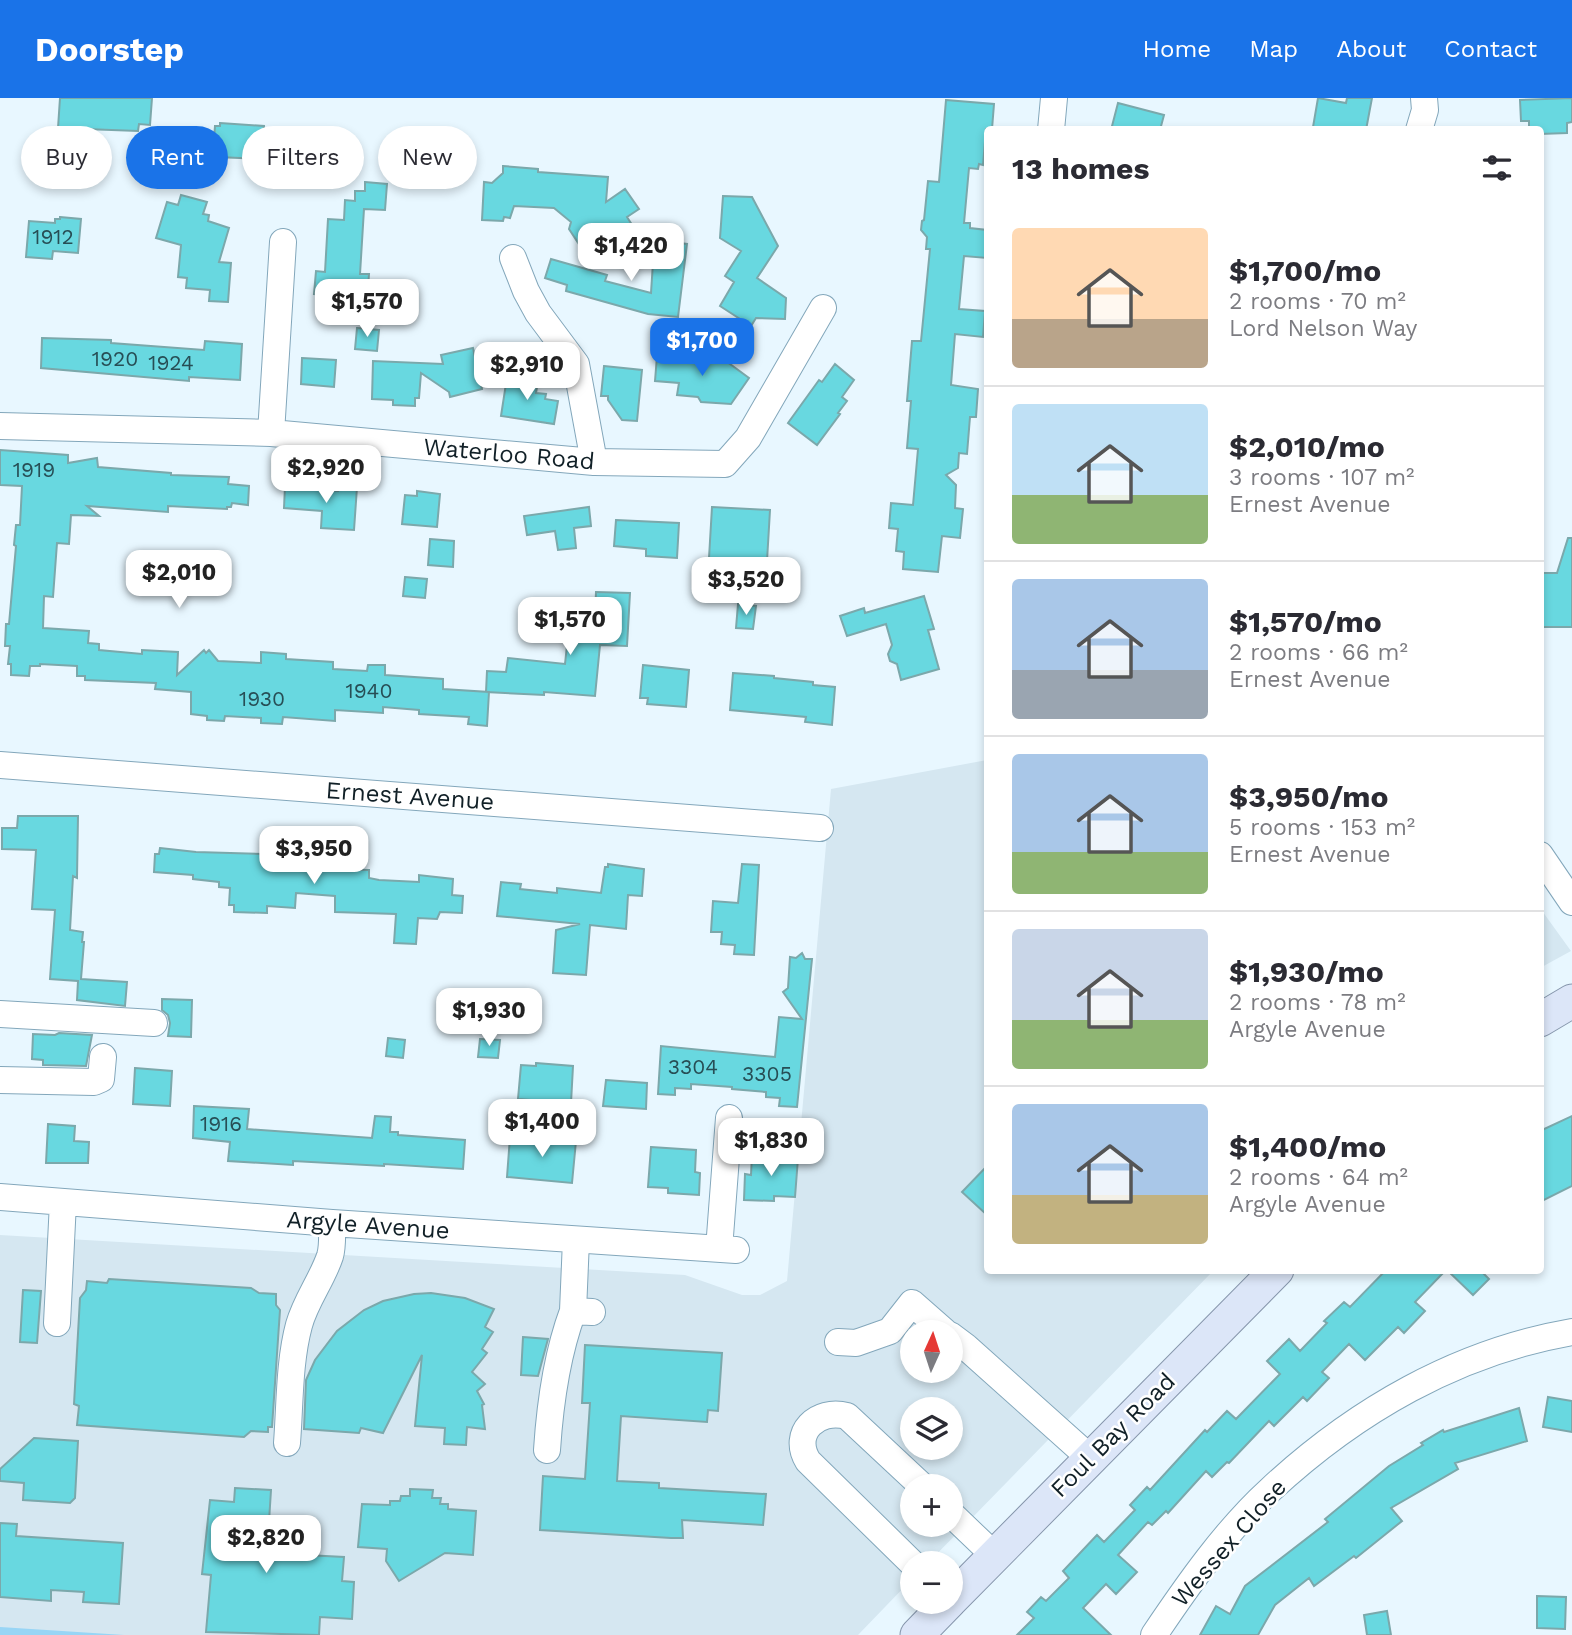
<!DOCTYPE html>
<meta charset="utf-8">
<style>
:root{--surface:#fff;--page:#f7f7f7;--text:#2b2b33;--muted:#7c7c81;--line:#e1e1e2;--accent:#1a73e8}
body{margin:0;font-family:"Work Sans",sans-serif;background:var(--page);color:var(--text);height:100vh;display:flex;flex-direction:column;font-size:26px;white-space:nowrap}
*{box-sizing:border-box;margin:0}
p{font-size:23px;color:var(--muted)}
.icon{flex:none;width:38px;height:38px;fill:none;stroke:currentColor;stroke-width:2;stroke-linecap:round;stroke-linejoin:round}
.map{position:relative;flex:1;overflow:hidden}
.details{position:absolute;left:984px;top:28px;width:560px;height:1148px;display:flex;flex-direction:column;background:var(--surface);border-radius:7px;box-shadow:0 4px 10px #0003}
.details>*{flex:none}
.hud{position:absolute;left:21px;top:28px;width:665px;height:63px;display:flex;gap:14px}
.needle{width:46px;rotate:3deg}
.buttons{position:absolute;left:900px;top:1222px;display:grid;gap:14px}
.buttons a{display:grid;place-items:center;width:63px;height:63px;border-radius:50%;background:var(--surface);box-shadow:0 4px 10px #0003;font-size:35px}
.price{position:absolute;translate:-50% -60px;padding:0 16px;border-radius:14px;background:#fff;color:#222;font-size:23px;line-height:46px;filter:drop-shadow(0 2px 4px #0008)}
.price::after{content:'';position:absolute;left:50%;top:42px;width:21px;height:16px;margin-left:-10px;background:inherit;clip-path:polygon(0 0,100% 0,50% 100%)}
.price.selected{background:var(--accent);color:#fff}
ul{padding:0;list-style:none}
li{display:flex;align-items:center;gap:21px;height:175px;padding:0 28px}
li+li{border-top:2px solid var(--line)}
li span{display:grid;place-items:center;flex:none;width:196px;height:140px;border-radius:7px;color:#555}
li>.icon{margin-inline-start:auto}
span .icon{width:84px;height:84px;fill:#fffc;stroke-width:1}
li b{font-size:30px}
h2{display:flex;justify-content:space-between;align-items:center;height:84px;padding:0 28px;font-size:30px}
.tag{padding:0 24px;border-radius:32px;background:var(--surface);box-shadow:0 4px 10px #0003;font-size:24px;line-height:63px}
.tag.selected{background:var(--accent);color:#fff}
header{display:flex;align-items:center;gap:42px;box-sizing:border-box;height:98px;padding:0 35px;background:var(--accent);color:#fff}
header strong{font-size:33px}
nav{display:flex;gap:38px;margin-inline-start:auto;font-size:24px}
.map>svg:first-child{display:block}
.built{fill:#d5e7f1;fill-rule:evenodd}
.green{fill:#98d5f5}
.building{fill:#68d8e0;stroke:#7ba8ab;stroke-width:2}
.lines{fill:none;stroke-linecap:round;stroke-linejoin:round}
.minor-casing{stroke:#83a7bb;stroke-width:28}
.major-casing{stroke:#8696ac;stroke-width:35}
.minor{stroke:#fff;stroke-width:26}
.major{stroke:#dce6f8;stroke-width:33}
.labels{text-anchor:middle;stroke-width:5;stroke-linejoin:round;paint-order:stroke}
.number-label{font-size:21px;fill:#274e55}
.street-label{font-size:24px;fill:#112027;stroke:#fff}
</style>
<header>
<strong>Doorstep</strong>
<nav><a>Home</a><a>Map</a><a>About</a><a>Contact</a></nav>
</header>
<div class="map">
<svg width="1572" height="1537" viewBox="0 0 1572 1537">
<rect width="100%" height="100%" fill="#e8f7ff"/>
<!-- built -->
<path class="built" d="M 987,662 L 987,1172 L 1213,1173 L 928,1465 L 912,1465 L 912,1481 L 858,1537 L 0,1537 L 0,1137 L 685,1177 L 742,1197 L 760,1197 L 787,1183 L 831,691 ZM 912,1234 L 950,1234 L 950,1272 L 912,1272 ZM 912,1311 L 950,1311 L 950,1349 L 912,1349 ZM 912,1388 L 950,1388 L 950,1426 L 912,1426 Z
M 1540,810 L 1571,853 L 1540,870 Z"/>
<!-- green -->
<path class="green" d="M 0,1529 L 124,1537 L 0,1537 Z"/>
<!-- building -->
<path class="building" d="M 60,0 L 152,0 L 150,27 L 139,26 L 138,33 L 58,30 Z
M 1318,0 L 1346,5 L 1347,0 L 1372,0 L 1366,32 L 1324,32 L 1313,29 Z
M 1572,0 L 1572,24 L 1567,25 L 1567,35 L 1540,36 L 1540,32 L 1529,32 L 1529,23 L 1521,23 L 1520,2 Z
M 946,2 L 994,6 L 992,31 L 986,31 L 983,67 L 979,66 L 978,71 L 969,70 L 964,125 L 970,125 L 970,130 L 987,132 L 987,160 L 964,158 L 959,211 L 985,213 L 983,239 L 955,236 L 951,287 L 978,291 L 976,319 L 970,319 L 967,356 L 959,355 L 958,370 L 946,377 L 956,387 L 955,410 L 963,411 L 960,440 L 942,438 L 938,474 L 903,471 L 904,454 L 896,453 L 898,431 L 889,430 L 891,405 L 913,407 L 918,351 L 907,350 L 911,303 L 907,303 L 912,243 L 921,243 L 930,151 L 926,151 L 927,139 L 921,132 L 922,123 L 924,122 L 928,83 L 939,84 Z
M 1118,5 L 1164,17 L 1160,32 L 1111,32 Z
M 220,25 L 264,28 L 262,61 L 218,59 L 219,56 L 213,55 L 215,28 L 220,28 Z
M 503,68 L 538,71 L 538,74 L 608,79 L 606,104 L 625,91 L 639,111 L 627,119 L 636,133 L 590,163 L 569,131 L 571,124 L 554,110 L 514,108 L 510,120 L 504,119 L 503,123 L 482,122 L 484,84 L 492,85 L 503,75 Z
M 365,84 L 387,86 L 385,112 L 364,111 L 360,176 L 369,176 L 366,217 L 325,214 L 326,197 L 314,196 L 316,173 L 325,174 L 328,121 L 344,122 L 345,102 L 355,103 L 355,93 L 365,93 Z
M 181,97 L 207,104 L 203,116 L 209,117 L 208,123 L 229,130 L 219,164 L 231,165 L 228,204 L 209,203 L 210,192 L 186,190 L 187,180 L 178,179 L 181,147 L 156,140 L 167,104 L 178,107 Z
M 723,98 L 752,99 L 778,148 L 757,180 L 786,200 L 785,221 L 756,220 L 751,228 L 720,208 L 734,184 L 725,178 L 741,153 L 720,140 Z
M 60,119 L 81,121 L 78,155 L 53,153 L 52,161 L 26,159 L 29,123 L 55,125 L 55,121 L 60,121 Z
M 670,144 L 687,146 L 678,219 L 648,216 L 566,193 L 567,187 L 545,180 L 551,161 L 607,177 L 605,183 L 651,195 L 654,149 L 670,150 Z
M 357,230 L 379,232 L 377,253 L 355,251 Z
M 42,240 L 111,242 L 111,245 L 204,252 L 205,243 L 242,246 L 240,282 L 189,279 L 189,283 L 41,270 Z
M 473,250 L 482,291 L 450,299 L 449,294 L 421,275 L 419,300 L 415,300 L 415,308 L 393,307 L 393,302 L 372,301 L 373,263 L 443,266 L 441,257 Z
M 704,256 L 719,258 L 749,280 L 731,306 L 701,304 L 698,299 L 677,297 L 679,285 L 655,283 L 657,258 L 703,262 Z
M 302,260 L 336,262 L 334,289 L 301,286 Z
M 835,266 L 854,282 L 842,299 L 847,303 L 838,315 L 840,316 L 817,347 L 788,325 L 819,282 L 822,284 Z
M 604,268 L 642,272 L 637,323 L 622,322 L 608,302 L 608,298 L 601,298 Z
M 507,279 L 538,283 L 536,295 L 546,296 L 545,301 L 558,303 L 554,326 L 501,318 Z
M 0,352 L 68,357 L 68,365 L 97,360 L 98,369 L 171,375 L 171,377 L 229,379 L 228,386 L 249,388 L 248,407 L 232,405 L 231,409 L 227,409 L 227,411 L 168,408 L 168,414 L 87,408 L 99,418 L 71,417 L 69,446 L 57,445 L 53,499 L 44,498 L 43,530 L 89,533 L 88,545 L 99,546 L 99,552 L 142,556 L 142,552 L 178,554 L 177,577 L 204,552 L 206,555 L 209,552 L 218,563 L 261,565 L 261,554 L 286,556 L 286,561 L 333,564 L 333,571 L 367,573 L 368,567 L 385,567 L 385,577 L 443,581 L 443,591 L 489,594 L 487,628 L 468,626 L 469,619 L 419,616 L 419,612 L 383,609 L 383,615 L 335,612 L 335,623 L 283,619 L 282,626 L 261,625 L 261,620 L 225,618 L 224,623 L 207,622 L 207,618 L 191,616 L 191,594 L 155,591 L 156,585 L 85,582 L 85,578 L 77,578 L 77,568 L 40,566 L 40,568 L 30,568 L 29,578 L 11,577 L 11,566 L 8,566 L 10,548 L 5,548 L 6,526 L 9,526 L 16,448 L 14,447 L 16,427 L 20,427 L 22,388 L 0,387 Z
M 285,388 L 338,393 L 339,388 L 357,389 L 354,432 L 321,430 L 322,413 L 284,410 Z
M 417,393 L 440,396 L 437,429 L 402,426 L 405,397 L 417,398 Z
M 589,409 L 591,428 L 574,430 L 576,450 L 558,452 L 555,433 L 527,437 L 524,418 Z
M 712,409 L 770,412 L 767,463 L 709,460 Z
M 616,422 L 679,425 L 677,460 L 646,458 L 646,451 L 614,448 Z
M 1568,440 L 1572,440 L 1572,529 L 1543,529 L 1543,475 L 1557,475 Z
M 430,441 L 454,443 L 453,469 L 428,467 Z
M 405,479 L 427,481 L 425,500 L 403,498 Z
M 596,494 L 630,495 L 627,548 L 600,547 L 595,598 L 544,594 L 544,597 L 486,594 L 487,573 L 506,574 L 508,560 L 565,566 L 568,538 L 594,540 Z
M 924,498 L 934,531 L 928,532 L 939,571 L 901,582 L 897,566 L 890,563 L 888,556 L 892,547 L 886,526 L 847,538 L 840,518 L 864,510 L 865,515 Z
M 738,506 L 756,508 L 753,531 L 736,530 Z
M 643,567 L 689,572 L 686,609 L 647,606 L 648,600 L 640,600 Z
M 733,575 L 774,578 L 774,580 L 813,584 L 813,587 L 835,589 L 832,627 L 805,624 L 806,619 L 730,612 Z
M 18,718 L 78,718 L 77,780 L 73,778 L 70,832 L 83,834 L 82,844 L 84,844 L 81,881 L 127,884 L 125,908 L 77,902 L 78,883 L 50,881 L 55,812 L 32,811 L 36,752 L 2,751 L 2,730 L 17,730 Z
M 160,750 L 196,754 L 300,757 L 300,761 L 319,762 L 319,771 L 369,772 L 369,780 L 379,782 L 419,784 L 419,777 L 453,781 L 452,797 L 463,798 L 462,815 L 440,814 L 437,821 L 418,820 L 416,846 L 394,845 L 396,816 L 335,814 L 335,798 L 296,795 L 295,810 L 267,808 L 267,815 L 234,814 L 234,807 L 229,807 L 230,790 L 219,789 L 219,784 L 193,781 L 193,777 L 154,774 L 155,756 L 159,756 Z
M 608,766 L 644,771 L 642,798 L 628,797 L 626,831 L 590,827 L 586,877 L 553,875 L 556,832 L 580,826 L 497,818 L 501,784 L 521,786 L 520,791 L 557,795 L 557,790 L 601,795 L 605,769 L 608,769 Z
M 742,766 L 759,767 L 754,857 L 734,856 L 735,847 L 721,846 L 722,834 L 711,834 L 713,803 L 738,805 Z
M 802,855 L 805,861 L 812,861 L 797,1009 L 779,1008 L 780,1000 L 766,999 L 766,994 L 732,991 L 732,989 L 691,986 L 691,991 L 675,990 L 675,997 L 658,996 L 661,948 L 775,959 L 779,919 L 802,921 L 783,894 L 788,890 L 790,859 L 796,860 Z
M 162,901 L 192,902 L 191,939 L 168,938 L 170,925 L 168,917 L 162,912 Z
M 59,935 L 92,937 L 86,968 L 43,967 L 43,962 L 32,961 L 33,936 L 55,937 Z
M 388,940 L 405,942 L 403,960 L 386,958 Z
M 480,941 L 500,942 L 498,960 L 478,959 Z
M 536,965 L 573,968 L 571,1005 L 518,1001 L 521,967 L 536,968 Z
M 135,970 L 172,973 L 170,1008 L 133,1006 Z
M 606,982 L 647,985 L 646,1011 L 603,1008 Z
M 194,1008 L 249,1011 L 247,1031 L 372,1040 L 375,1018 L 391,1019 L 390,1034 L 398,1034 L 398,1037 L 465,1042 L 463,1071 L 384,1066 L 384,1068 L 293,1063 L 293,1067 L 228,1063 L 230,1044 L 193,1040 Z
M 1572,1018 L 1572,1088 L 1540,1104 L 1540,1033 Z
M 48,1026 L 75,1028 L 74,1043 L 89,1044 L 88,1065 L 46,1065 Z
M 510,1039 L 576,1043 L 572,1085 L 507,1079 Z
M 651,1049 L 696,1052 L 695,1074 L 700,1075 L 699,1097 L 668,1095 L 668,1090 L 648,1089 Z
M 752,1056 L 798,1060 L 795,1099 L 774,1098 L 774,1103 L 744,1102 L 745,1076 L 751,1077 Z
M 987,1068 L 987,1117 L 962,1094 Z
M 1386,1172 L 1446,1172 L 1415,1204 L 1425,1213 L 1404,1235 L 1398,1229 L 1365,1262 L 1349,1246 L 1322,1274 L 1329,1280 L 1307,1303 L 1303,1299 L 1274,1328 L 1269,1323 L 1229,1365 L 1227,1364 L 1212,1379 L 1206,1373 L 1168,1415 L 1166,1413 L 1152,1427 L 1148,1424 L 1118,1457 L 1137,1474 L 1116,1496 L 1106,1486 L 1083,1510 L 1111,1537 L 1017,1537 L 1034,1520 L 1027,1514 L 1041,1499 L 1046,1503 L 1069,1480 L 1063,1473 L 1097,1437 L 1104,1444 L 1135,1412 L 1130,1407 L 1147,1389 L 1150,1392 L 1205,1332 L 1207,1334 L 1227,1313 L 1236,1321 L 1280,1276 L 1267,1263 L 1289,1241 L 1300,1253 L 1327,1225 L 1324,1223 L 1344,1204 L 1350,1209 Z
M 1447,1172 L 1480,1172 L 1489,1181 L 1473,1197 Z
M 109,1181 L 251,1190 L 259,1195 L 276,1196 L 276,1207 L 280,1212 L 272,1329 L 268,1329 L 268,1334 L 251,1333 L 244,1339 L 77,1327 L 79,1308 L 74,1306 L 80,1200 L 86,1192 L 87,1183 L 107,1185 Z
M 23,1192 L 41,1193 L 37,1245 L 20,1244 Z
M 431,1195 L 465,1200 L 494,1211 L 485,1229 L 493,1234 L 482,1251 L 487,1255 L 472,1274 L 485,1286 L 477,1293 L 484,1306 L 482,1307 L 485,1331 L 467,1329 L 466,1347 L 444,1346 L 445,1330 L 415,1328 L 422,1257 L 383,1335 L 361,1330 L 359,1335 L 304,1331 L 306,1282 L 315,1262 L 337,1233 L 364,1212 L 383,1203 L 414,1196 Z
M 523,1239 L 548,1241 L 538,1278 L 521,1277 Z
M 585,1247 L 722,1255 L 718,1313 L 708,1312 L 707,1324 L 621,1318 L 617,1383 L 659,1385 L 659,1390 L 766,1396 L 763,1427 L 682,1422 L 683,1440 L 671,1440 L 540,1432 L 543,1378 L 585,1381 L 590,1305 L 582,1305 Z
M 1548,1299 L 1572,1303 L 1572,1334 L 1543,1329 Z
M 1519,1310 L 1527,1343 L 1455,1365 L 1458,1371 L 1391,1410 L 1402,1423 L 1356,1460 L 1354,1458 L 1314,1488 L 1309,1480 L 1275,1507 L 1258,1537 L 1200,1537 L 1216,1508 L 1230,1516 L 1245,1488 L 1328,1424 L 1325,1421 L 1389,1368 L 1423,1347 L 1421,1345 L 1443,1332 L 1444,1334 Z
M 34,1340 L 78,1343 L 75,1400 L 70,1405 L 23,1402 L 24,1385 L 0,1383 L 0,1371 Z
M 235,1390 L 271,1392 L 267,1455 L 344,1459 L 342,1483 L 354,1484 L 352,1521 L 320,1519 L 319,1537 L 206,1534 L 211,1477 L 202,1476 L 210,1402 L 234,1404 Z
M 410,1391 L 433,1392 L 432,1400 L 441,1400 L 440,1406 L 448,1406 L 448,1411 L 476,1413 L 473,1457 L 445,1455 L 399,1483 L 386,1463 L 387,1451 L 358,1449 L 362,1406 L 390,1407 L 390,1403 L 400,1403 L 401,1398 L 410,1398 Z
M 0,1425 L 17,1426 L 16,1438 L 123,1445 L 119,1506 L 83,1504 L 84,1494 L 51,1492 L 51,1503 L 0,1499 Z
M 1537,1498 L 1566,1499 L 1565,1531 L 1537,1530 Z
M 1387,1513 L 1391,1537 L 1367,1537 L 1364,1517 Z"/>
<g class="lines">
<defs>
<path id="minor" d="M 1051,32 L 1054,0
M 1419,32 L 1425,12 L 1424,0
M 513,160 L 526,193 L 538,215 L 576,266 L 594,364
M 0,328 L 271,335 L 594,364 L 725,366 L 748,340 L 823,210
M 271,335 L 283,144
M 0,667 L 820,730
M 1540,757 L 1572,804
M 0,916 L 154,925
M 0,982 L 94,984 L 101,981 L 103,959
M 0,1099 L 332,1125 L 736,1152
M 576,1142 L 573,1213 L 592,1214
M 719,1151 L 729,1020
M 57,1225 L 63,1104
M 950,1237 L 966,1249 L 1090,1360
M 838,1244 L 856,1245 L 890,1233 L 912,1205 L 945,1234
M 287,1345 C 290,1307 289,1264 299,1227 C 306,1202 322,1182 330,1158 C 333,1148 332,1136 332,1125
M 547,1352 C 550,1306 557,1256 573,1213
M 950,1415 L 994,1457
M 912,1465 L 808,1363 C 791,1335 817,1310 847,1318 L 922,1388
M 1154,1537 C 1187,1488 1226,1432 1270,1392 C 1355,1313 1457,1254 1572,1234"/>
<path id="major" d="M 1540,922 L 1572,903
M 950,1503 L 1277,1172
M 917,1537 L 950,1503"/>
</defs>
<!-- minor casing -->
<use href="#minor" class="minor-casing"/>
<!-- major casing -->
<use href="#major" class="major-casing"/>
<!-- minor -->
<use href="#minor" class="minor"/>
<!-- major -->
<use href="#major" class="major"/>
</g>
<g class="labels">
<!-- number labels -->
<g class="number-label">
<text x="53" y="146">1912</text>
<text x="115" y="268">1920</text>
<text x="171" y="272">1924</text>
<text x="34" y="379">1919</text>
<text x="369" y="600">1940</text>
<text x="262" y="608">1930</text>
<text x="693" y="976">3304</text>
<text x="767" y="983">3305</text>
<text x="221" y="1033">1916</text>
</g>
<!-- street labels -->
<g class="street-label">
<text transform="translate(509 356) rotate(5)" y="8">Waterloo Road</text>
<text transform="translate(410 698) rotate(4)" y="8">Ernest Avenue</text>
<text transform="translate(368 1127) rotate(4)" y="8">Argyle Avenue</text>
<text transform="translate(1113 1337) rotate(-45)" y="8">Foul Bay Road</text>
<text transform="translate(1229 1445) rotate(-49)" y="8">Wessex Close</text>
</g>
</g>
</svg>
<div class="buttons">
<a><svg class="needle" viewBox="-14 -14 28 28"><path d="M0-13l5 13h-10z" fill="#e53935"/><path d="M0 13l5-13h-10z" fill="#7c7c81"/></svg></a>
<a><svg class="icon" aria-label="layers" viewBox="0 0 24 24"><path d="M12 4l9 5-9 5-9-5zM3 14l9 5 9-5"/></svg></a>
<a>+</a>
<a>−</a>
</div>
<b class="price" style="left:631px;top:185px">$1,420</b>
<b class="price" style="left:367px;top:241px">$1,570</b>
<b class="price selected" style="left:702px;top:280px">$1,700</b>
<b class="price" style="left:527px;top:304px">$2,910</b>
<b class="price" style="left:326px;top:407px">$2,920</b>
<b class="price" style="left:179px;top:512px">$2,010</b>
<b class="price" style="left:746px;top:519px">$3,520</b>
<b class="price" style="left:570px;top:559px">$1,570</b>
<b class="price" style="left:314px;top:788px">$3,950</b>
<b class="price" style="left:489px;top:950px">$1,930</b>
<b class="price" style="left:542px;top:1061px">$1,400</b>
<b class="price" style="left:771px;top:1080px">$1,830</b>
<b class="price" style="left:266px;top:1477px">$2,820</b>
<div class="hud">
<a class="tag">Buy</a>
<a class="tag selected">Rent</a>
<a class="tag">Filters</a>
<a class="tag">New</a>
</div>
<section class="details">
<h2>13 homes<svg class="icon" aria-label="filters" viewBox="0 0 24 24"><path d="M4 7h16M4 17h16"/><circle cx="9" cy="7" r="2"/><circle cx="15" cy="17" r="2"/></svg></h2>
<ul>
<li><span style="background:linear-gradient(#ffd9b3 65%,#b9a48a 0)"><svg class="icon" aria-label="home" viewBox="0 0 24 24"><path d="M3 11l9-7 9 7M6 9v11h12V9"/></svg></span><div><b>$1,700/mo</b><p>2 rooms · 70 m²</p><p>Lord Nelson Way</p></div></li>
<li><span style="background:linear-gradient(#bfe0f5 65%,#8fb573 0)"><svg class="icon" aria-label="home" viewBox="0 0 24 24"><path d="M3 11l9-7 9 7M6 9v11h12V9"/></svg></span><div><b>$2,010/mo</b><p>3 rooms · 107 m²</p><p>Ernest Avenue</p></div></li>
<li><span style="background:linear-gradient(#a9c7e8 65%,#9aa5b1 0)"><svg class="icon" aria-label="home" viewBox="0 0 24 24"><path d="M3 11l9-7 9 7M6 9v11h12V9"/></svg></span><div><b>$1,570/mo</b><p>2 rooms · 66 m²</p><p>Ernest Avenue</p></div></li>
<li><span style="background:linear-gradient(#a9c7e8 70%,#8fb573 0)"><svg class="icon" aria-label="home" viewBox="0 0 24 24"><path d="M3 11l9-7 9 7M6 9v11h12V9"/></svg></span><div><b>$3,950/mo</b><p>5 rooms · 153 m²</p><p>Ernest Avenue</p></div></li>
<li><span style="background:linear-gradient(#c9d6e8 65%,#8fb573 0)"><svg class="icon" aria-label="home" viewBox="0 0 24 24"><path d="M3 11l9-7 9 7M6 9v11h12V9"/></svg></span><div><b>$1,930/mo</b><p>2 rooms · 78 m²</p><p>Argyle Avenue</p></div></li>
<li><span style="background:linear-gradient(#a9c7e8 65%,#c2b280 0)"><svg class="icon" aria-label="home" viewBox="0 0 24 24"><path d="M3 11l9-7 9 7M6 9v11h12V9"/></svg></span><div><b>$1,400/mo</b><p>2 rooms · 64 m²</p><p>Argyle Avenue</p></div></li>
</ul>
</section>
</div>
